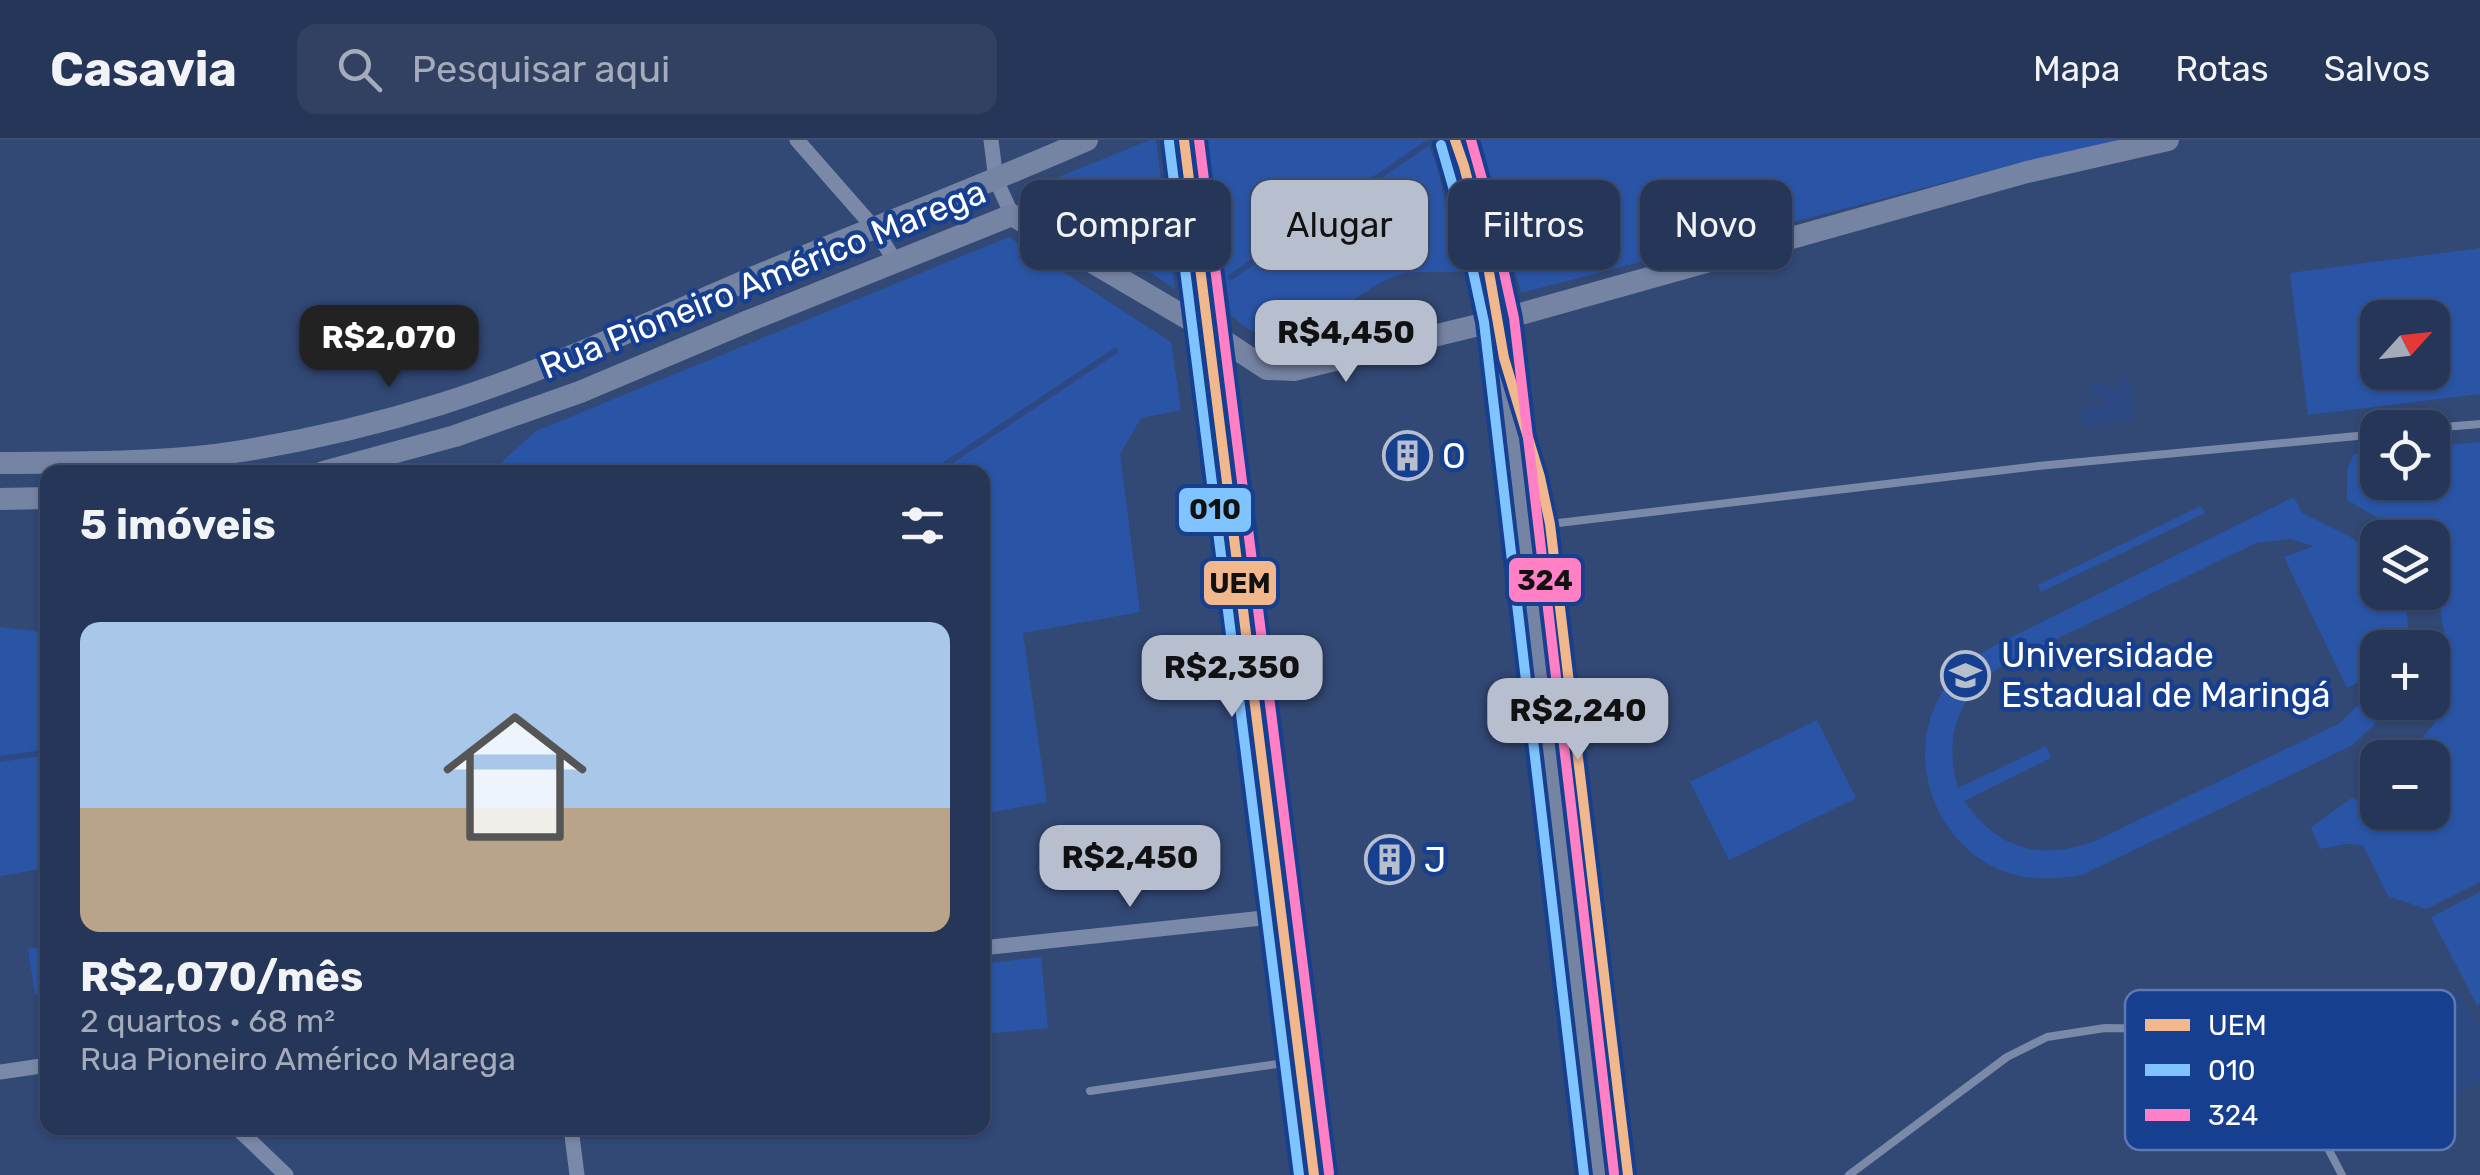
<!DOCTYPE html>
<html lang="pt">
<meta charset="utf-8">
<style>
:root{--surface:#263658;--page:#324161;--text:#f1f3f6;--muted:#a4abba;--line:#42506e;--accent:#b7bfcf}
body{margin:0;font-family:Rubik,sans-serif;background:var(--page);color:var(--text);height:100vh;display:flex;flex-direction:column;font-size:38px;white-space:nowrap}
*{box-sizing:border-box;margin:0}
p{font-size:32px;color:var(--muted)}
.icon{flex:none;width:55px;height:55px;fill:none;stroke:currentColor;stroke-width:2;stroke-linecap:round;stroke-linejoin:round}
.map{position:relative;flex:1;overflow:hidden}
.details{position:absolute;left:40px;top:325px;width:950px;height:670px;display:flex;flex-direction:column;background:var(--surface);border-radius:20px;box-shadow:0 2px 8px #0004,0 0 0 2px var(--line)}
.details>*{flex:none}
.banner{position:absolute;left:1020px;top:40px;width:950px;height:90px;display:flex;gap:20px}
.needle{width:65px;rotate:63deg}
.buttons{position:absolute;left:2360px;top:160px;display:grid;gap:20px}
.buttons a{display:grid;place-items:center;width:90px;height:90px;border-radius:20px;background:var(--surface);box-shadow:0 2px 8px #0004,0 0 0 2px var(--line);font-size:50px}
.price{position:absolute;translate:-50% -85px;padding:0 22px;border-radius:20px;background:var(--accent);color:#111;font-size:32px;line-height:65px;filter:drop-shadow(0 2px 5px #0008)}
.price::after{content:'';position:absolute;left:50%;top:60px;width:30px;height:22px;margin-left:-15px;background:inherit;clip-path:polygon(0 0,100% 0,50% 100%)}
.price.active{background:#222;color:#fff}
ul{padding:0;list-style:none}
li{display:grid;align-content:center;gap:20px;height:530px;padding:0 40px}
li span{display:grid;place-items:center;height:310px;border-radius:20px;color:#555}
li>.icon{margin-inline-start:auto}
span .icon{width:180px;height:180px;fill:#fffc;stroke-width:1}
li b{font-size:42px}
h2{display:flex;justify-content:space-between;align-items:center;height:120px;padding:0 40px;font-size:42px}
.chip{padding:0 35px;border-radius:20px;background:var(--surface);box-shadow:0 2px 8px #0004,0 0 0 2px var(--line);font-size:35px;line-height:90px}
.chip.active{background:var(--accent);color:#111}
header{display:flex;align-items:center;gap:60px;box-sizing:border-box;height:140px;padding:0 50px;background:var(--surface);border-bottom:2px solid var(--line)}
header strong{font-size:48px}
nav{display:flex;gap:55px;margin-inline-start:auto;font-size:35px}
.search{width:700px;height:90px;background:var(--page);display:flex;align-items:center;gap:25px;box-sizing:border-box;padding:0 35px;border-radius:20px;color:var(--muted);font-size:38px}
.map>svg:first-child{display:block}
.green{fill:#2a55a7;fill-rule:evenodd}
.water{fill:#2d4984}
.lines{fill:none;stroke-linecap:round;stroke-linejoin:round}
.stream{stroke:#2d4984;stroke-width:6}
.lane{stroke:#7a89a8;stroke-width:8}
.street{stroke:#7a89a8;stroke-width:15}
.secondary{stroke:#7684a4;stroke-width:22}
.bus-1-casing{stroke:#173f90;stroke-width:18}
.bus-2-casing{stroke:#173f90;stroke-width:18}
.bus-3-casing{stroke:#173f90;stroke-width:18}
.bus-1{stroke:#f1b78d;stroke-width:10}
.bus-2{stroke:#80c4ff;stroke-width:10}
.bus-3{stroke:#ff80c5;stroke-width:10}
.labels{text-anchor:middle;stroke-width:9;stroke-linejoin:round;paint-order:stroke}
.street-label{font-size:35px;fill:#fff;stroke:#173f90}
.poi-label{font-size:35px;fill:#fff;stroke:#173f90;text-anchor:start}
.key{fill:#173f90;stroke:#5d79b1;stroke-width:2.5}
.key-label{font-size:28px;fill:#fff}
.line-badge{stroke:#173f90;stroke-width:4}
.pale-badge-label{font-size:28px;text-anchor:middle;font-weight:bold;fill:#111}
</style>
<header>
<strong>Casavia</strong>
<div class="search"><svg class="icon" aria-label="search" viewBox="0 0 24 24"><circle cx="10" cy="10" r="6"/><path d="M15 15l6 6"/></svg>Pesquisar aqui</div>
<nav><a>Mapa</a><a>Rotas</a><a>Salvos</a></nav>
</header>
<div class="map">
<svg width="2480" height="1035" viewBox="0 0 2480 1035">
<rect width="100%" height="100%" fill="#324875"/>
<!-- green -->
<path class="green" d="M 1150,0 L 1156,0 L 1175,149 L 1026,50 Z
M 1205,0 L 1427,0 L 1437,27 L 1462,131 C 1438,135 1416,128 1393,137 C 1335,160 1293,236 1231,175 Z
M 1475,0 L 2119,0 L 2027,21 L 1521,153 L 1486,28 Z
M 1009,97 L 1171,202 L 1181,270 L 1141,278 L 1120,314 L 1140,472 L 1023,493 L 1047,662 L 983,674 L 982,332 L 495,332 L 505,319 L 536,291 Z
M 2480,108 L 2480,254 L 2308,275 L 2290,133 ZM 2378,178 L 2432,178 L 2432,232 L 2378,232 Z
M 2480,302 L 2480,742 L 2426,769 L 2388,756 L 2363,705 L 2345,704 L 2320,709 L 2311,687 L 2352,658 L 2407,688 L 2412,673 L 2432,672 L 2432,618 L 2413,617 L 2412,610 L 2434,584 L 2445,554 L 2447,513 L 2440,466 L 2433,451 L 2432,398 L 2399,397 L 2385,382 L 2347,360 L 2347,330 L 2354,314 L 2377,312 L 2378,342 L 2432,342 L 2433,306 Z
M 2294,357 L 2302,373 L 2351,397 L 2377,417 L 2378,452 L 2400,453 L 2407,475 L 2410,507 L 2378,508 C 2378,535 2369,536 2347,548 L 2284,417 L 2314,406 L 2290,399 L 2256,403 L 2003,525 C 1958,556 1943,595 1958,648 L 2046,606 L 2051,618 L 1964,661 C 1999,710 2039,721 2095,701 L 2340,583 L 2361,562 L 2377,534 L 2378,562 L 2392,563 L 2384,576 L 2351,606 L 2082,735 C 2053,740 2025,741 1998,729 C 1926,696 1901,600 1952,538 C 1964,524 1979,515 1995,505 Z
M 2201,366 L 2205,373 L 2041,452 L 2038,445 Z
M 0,487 L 48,493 L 47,728 L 0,736 Z
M 1817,580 L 1856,658 L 1729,720 L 1690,642 Z
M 2480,752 L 2480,864 L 2477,865 L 2431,777 Z
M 47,806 L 47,854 L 35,855 L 28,809 Z
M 1041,817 L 1048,888 L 983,894 L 983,824 Z"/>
<!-- water -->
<path class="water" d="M 2128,239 L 2131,243 L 2134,279 L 2083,287 L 2080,269 L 2103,264 L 2103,258 L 2096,258 L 2090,252 L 2091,244 L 2098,241 L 2114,250 L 2122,240 Z
M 2461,854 L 2480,893 L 2480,943 L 2370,997 L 2331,917 Z"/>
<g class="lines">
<!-- stream -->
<path class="stream" d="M 1231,137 L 1432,0
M 934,332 L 1115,211
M 0,619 L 48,612"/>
<!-- lane -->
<path class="lane" d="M 1520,275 L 1540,337 L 1550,384 L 1628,1035
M 2432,288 L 2480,284
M 1550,384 L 2038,326 L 2378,294
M 1090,951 L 1298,921
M 1849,1035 L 2007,917 L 2047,897 L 2105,888 L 2163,889 L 2226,906 L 2277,949 L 2320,993 L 2342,1035"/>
<!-- street -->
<path class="street" d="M 797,0 L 875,89 L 895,121
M 991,0 L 996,40 L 1012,75
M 982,808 L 1282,776
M 0,932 L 48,925
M 237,988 L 286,1035
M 571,988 L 577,1035"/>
<!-- secondary -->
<path class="secondary" d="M 1184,0 L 1314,1035
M 1455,0 C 1475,59 1487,120 1499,180 L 1599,1035
M 0,323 C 80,322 163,324 242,311 C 309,300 377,284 441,264 C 552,229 658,178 764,133 C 872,88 980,47 1087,0
M 323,332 L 455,296 L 580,252 L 746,182 L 1012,75 L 1209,191 L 1267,229 L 1294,230 L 1499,180 L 2027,32 L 2168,0
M 0,359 L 48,358"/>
<defs>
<path id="bus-1" d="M 1184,0 L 1314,1035
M 1455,0 L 1464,26 L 1485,109 L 1504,218 L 1540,337 L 1550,384 L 1628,1035"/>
<path id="bus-2" d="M 1169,2 L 1299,1035
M 1441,5 L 1460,71 L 1484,182 L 1584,1035"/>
<path id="bus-3" d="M 1199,0 L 1329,1033
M 1471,0 L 1489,64 L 1514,178 L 1614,1033"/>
</defs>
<!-- bus-1 casing -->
<use href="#bus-1" class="bus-1-casing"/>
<!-- bus-2 casing -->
<use href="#bus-2" class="bus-2-casing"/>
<!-- bus-3 casing -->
<use href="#bus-3" class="bus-3-casing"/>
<!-- bus-1 -->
<use href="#bus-1" class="bus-1"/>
<!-- bus-2 -->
<use href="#bus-2" class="bus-2"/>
<!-- bus-3 -->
<use href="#bus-3" class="bus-3"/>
</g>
<!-- icons -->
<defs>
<symbol id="building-ring" viewBox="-11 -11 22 22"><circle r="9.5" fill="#173f90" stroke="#b7bfcf" stroke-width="1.5"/><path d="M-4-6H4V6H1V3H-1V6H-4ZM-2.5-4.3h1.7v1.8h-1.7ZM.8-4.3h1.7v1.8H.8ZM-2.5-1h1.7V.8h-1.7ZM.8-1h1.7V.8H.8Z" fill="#b7bfcf"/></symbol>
<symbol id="university-ring" viewBox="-11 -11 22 22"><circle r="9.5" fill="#173f90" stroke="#b7bfcf" stroke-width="1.5"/><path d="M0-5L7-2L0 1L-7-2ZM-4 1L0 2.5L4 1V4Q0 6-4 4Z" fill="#b7bfcf"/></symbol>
</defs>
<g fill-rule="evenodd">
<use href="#building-ring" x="1380" y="288" width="55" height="55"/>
<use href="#university-ring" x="1938" y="508" width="55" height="55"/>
<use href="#building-ring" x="1362" y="692" width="55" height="55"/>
</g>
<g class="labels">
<!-- street labels -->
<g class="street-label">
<text transform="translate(763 139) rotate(-22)" y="12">Rua Pioneiro Américo Marega</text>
</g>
<!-- poi labels -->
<g class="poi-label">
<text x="1442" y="328">O</text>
<text x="2001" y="527">Universidade<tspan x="2001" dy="40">Estadual de Maringá</tspan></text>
<text x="1424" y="732">J</text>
</g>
</g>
<!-- legend -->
<rect x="2125" y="850" width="330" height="160" rx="15" class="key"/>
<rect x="2145" y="879" width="45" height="12" fill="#f1b78d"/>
<rect x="2145" y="924" width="45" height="12" fill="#80c4ff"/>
<rect x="2145" y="969" width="45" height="12" fill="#ff80c5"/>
<g class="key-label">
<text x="2208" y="895">UEM</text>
<text x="2208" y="940">010</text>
<text x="2208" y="985">324</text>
</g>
<g class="line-badge">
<rect x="1177" y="346" width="76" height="48" rx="10" fill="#80c4ff"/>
<rect x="1507" y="416" width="76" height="48" rx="10" fill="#ff80c5"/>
<rect x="1202" y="419" width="76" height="48" rx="10" fill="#f1b78d"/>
</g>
<g class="pale-badge-label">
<text x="1215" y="379">010</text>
<text x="1545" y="450">324</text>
<text x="1240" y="453">UEM</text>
</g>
</svg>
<div class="buttons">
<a><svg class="needle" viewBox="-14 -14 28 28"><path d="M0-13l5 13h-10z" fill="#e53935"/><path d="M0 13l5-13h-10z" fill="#a4abba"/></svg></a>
<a><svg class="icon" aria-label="locate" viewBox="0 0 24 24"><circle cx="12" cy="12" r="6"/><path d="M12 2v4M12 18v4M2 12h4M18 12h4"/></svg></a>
<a><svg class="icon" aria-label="layers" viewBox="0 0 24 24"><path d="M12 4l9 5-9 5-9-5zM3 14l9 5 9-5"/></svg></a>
<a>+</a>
<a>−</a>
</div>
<b class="price" style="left:1346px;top:245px">R$4,450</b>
<b class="price active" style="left:389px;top:250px">R$2,070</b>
<b class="price" style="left:1232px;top:580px">R$2,350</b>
<b class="price" style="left:1578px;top:623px">R$2,240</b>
<b class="price" style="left:1130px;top:770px">R$2,450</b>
<div class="banner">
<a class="chip">Comprar</a>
<a class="chip active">Alugar</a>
<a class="chip">Filtros</a>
<a class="chip">Novo</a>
</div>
<section class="details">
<h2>5 imóveis<svg class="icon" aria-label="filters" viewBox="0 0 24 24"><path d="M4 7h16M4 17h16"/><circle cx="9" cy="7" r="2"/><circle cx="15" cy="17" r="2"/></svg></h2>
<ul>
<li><span style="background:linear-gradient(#a9c7e8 60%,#b9a48a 0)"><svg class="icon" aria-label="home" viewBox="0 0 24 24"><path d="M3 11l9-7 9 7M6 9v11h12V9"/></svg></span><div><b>R$2,070/mês</b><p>2 quartos · 68 m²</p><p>Rua Pioneiro Américo Marega</p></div></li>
</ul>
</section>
</div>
